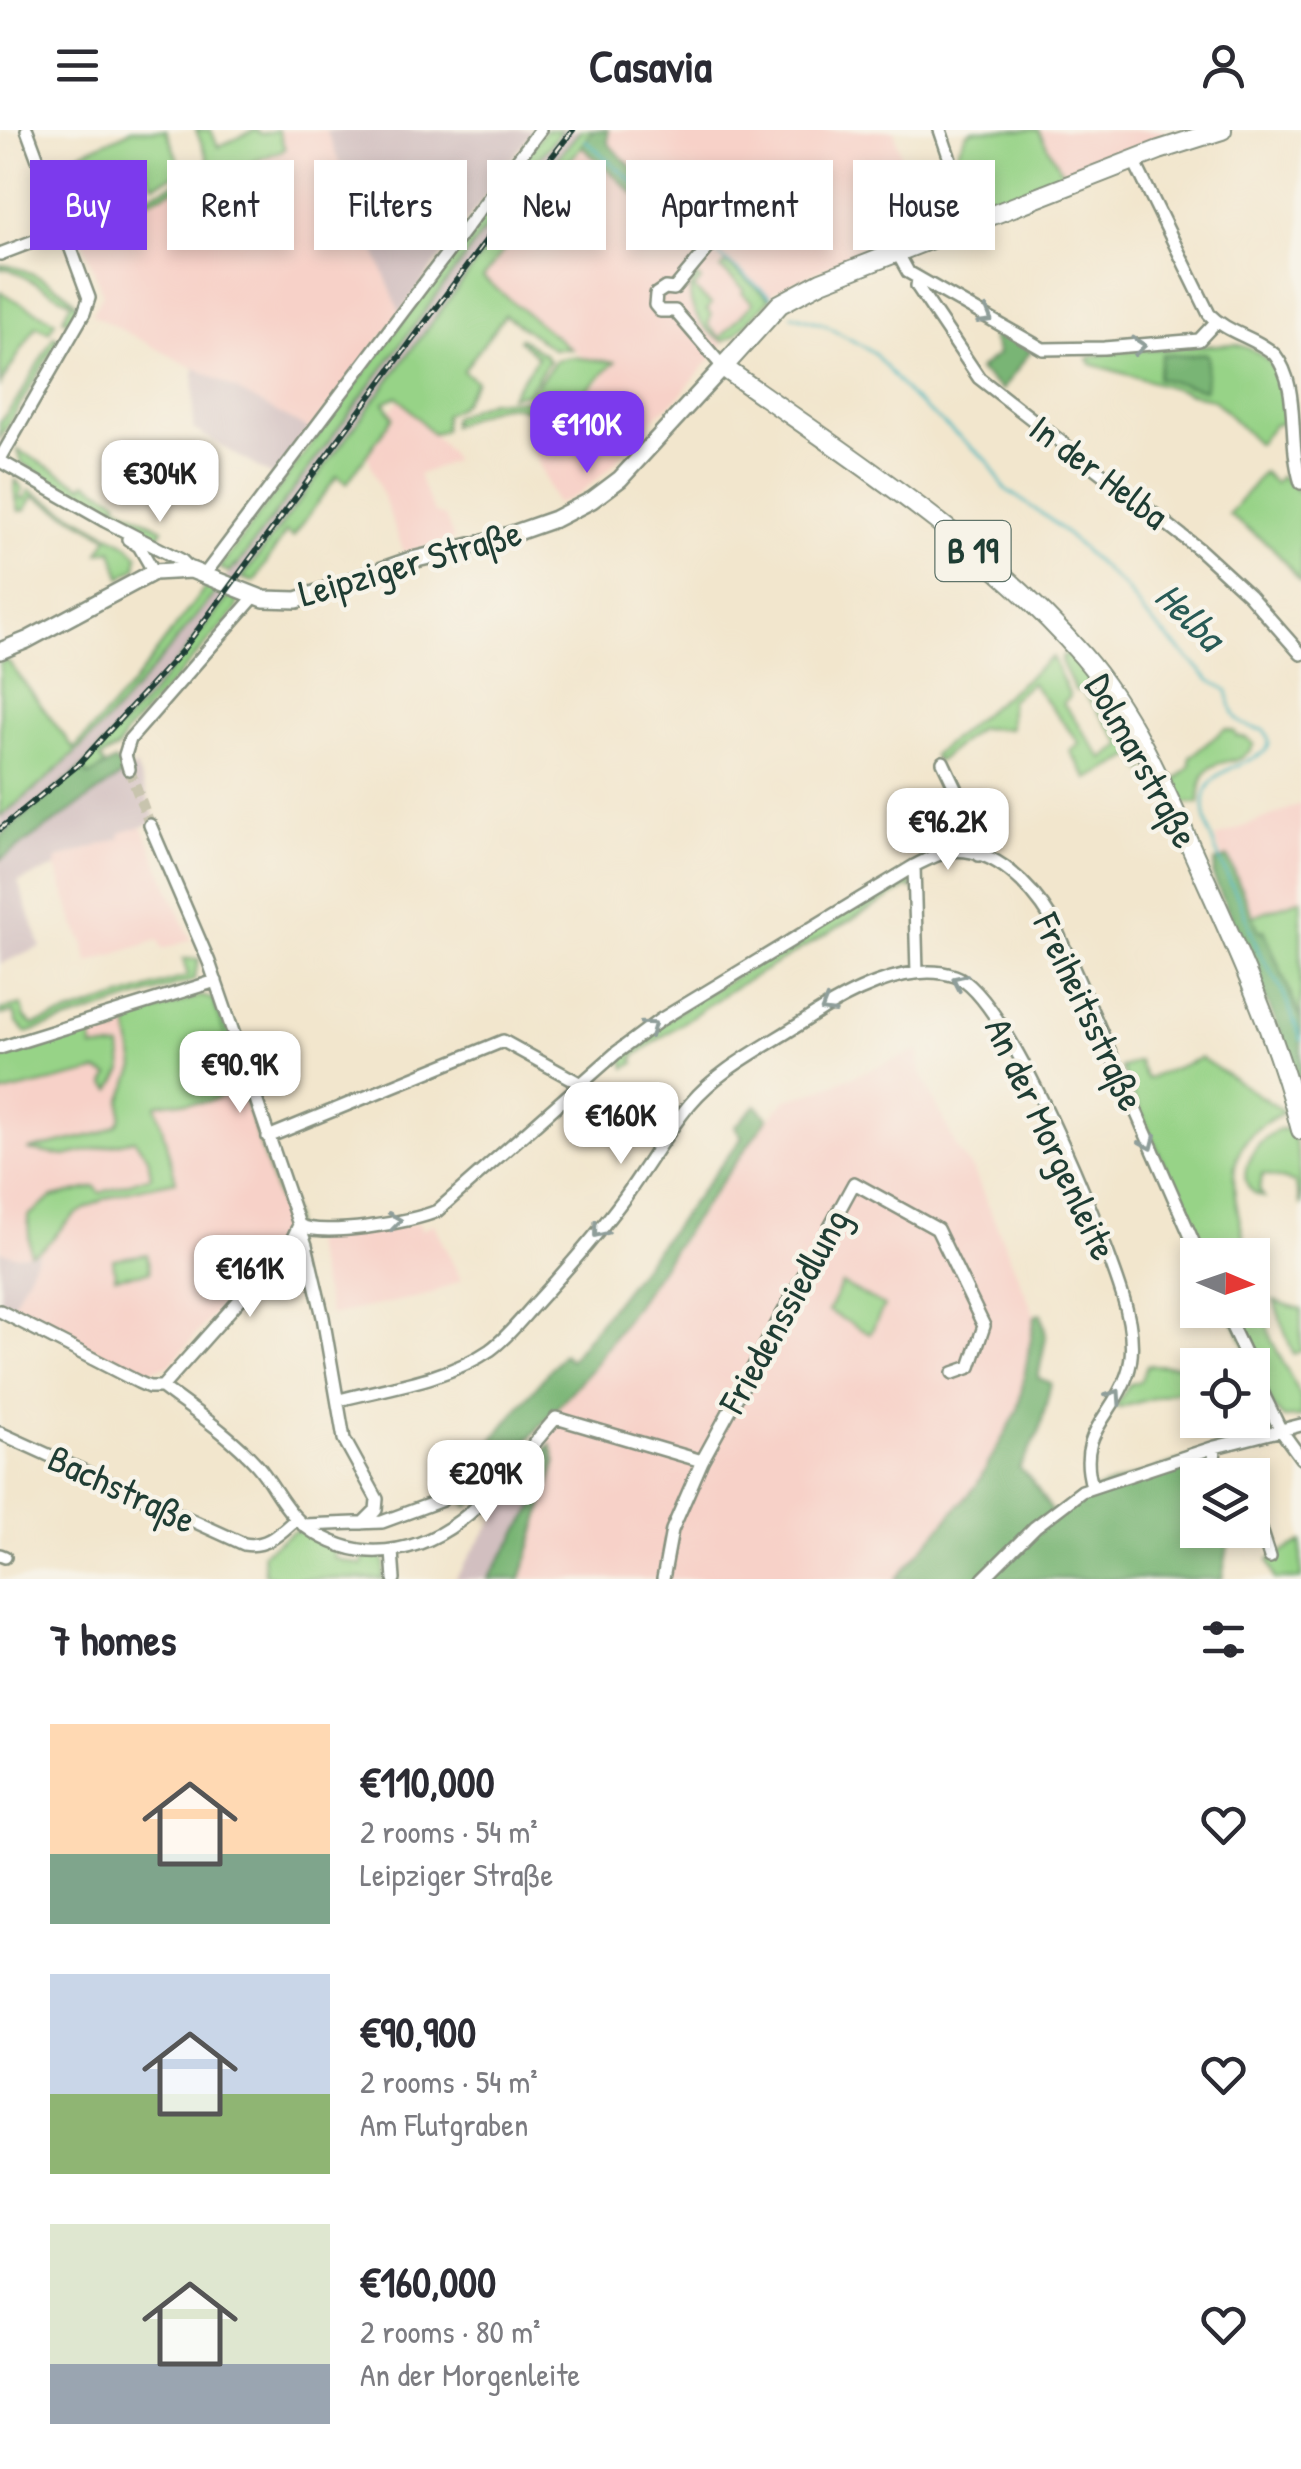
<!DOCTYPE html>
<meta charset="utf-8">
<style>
:root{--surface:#fff;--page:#f7f7f7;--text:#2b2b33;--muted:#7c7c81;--accent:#7c3aed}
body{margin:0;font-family:"Patrick Hand",sans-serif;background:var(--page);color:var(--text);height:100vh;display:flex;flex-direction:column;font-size:38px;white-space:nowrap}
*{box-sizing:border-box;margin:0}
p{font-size:32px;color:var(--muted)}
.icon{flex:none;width:55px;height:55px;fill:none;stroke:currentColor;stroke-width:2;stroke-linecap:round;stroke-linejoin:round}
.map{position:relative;height:1449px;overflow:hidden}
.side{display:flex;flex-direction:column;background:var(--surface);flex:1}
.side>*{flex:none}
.top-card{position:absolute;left:30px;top:30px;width:1242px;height:90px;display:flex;gap:20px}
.needle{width:65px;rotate:92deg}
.buttons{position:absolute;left:1180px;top:1108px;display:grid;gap:20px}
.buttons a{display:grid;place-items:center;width:90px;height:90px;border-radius:0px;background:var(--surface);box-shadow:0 5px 15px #0003;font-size:50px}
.price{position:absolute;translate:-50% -85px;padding:0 22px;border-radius:20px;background:#fff;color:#222;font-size:32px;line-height:65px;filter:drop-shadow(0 2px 5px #0008)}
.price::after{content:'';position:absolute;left:50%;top:60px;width:30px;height:22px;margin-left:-15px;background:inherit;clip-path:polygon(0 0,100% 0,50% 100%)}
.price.on{background:var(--accent);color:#fff}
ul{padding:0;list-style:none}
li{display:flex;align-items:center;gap:30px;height:250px;padding:0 50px}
li span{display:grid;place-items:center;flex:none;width:280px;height:200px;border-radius:0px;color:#555}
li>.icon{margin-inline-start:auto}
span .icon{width:120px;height:120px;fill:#fffc;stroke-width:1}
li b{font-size:42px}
h2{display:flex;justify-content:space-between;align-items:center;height:120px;padding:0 50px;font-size:42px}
.pill{padding:0 35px;border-radius:0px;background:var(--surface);box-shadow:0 5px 15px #0003;font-size:35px;line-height:90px}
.pill.on{background:var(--accent);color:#fff}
header{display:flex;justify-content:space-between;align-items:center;height:130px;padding:0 50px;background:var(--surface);font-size:45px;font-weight:800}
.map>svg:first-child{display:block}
.built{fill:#f7d1c8}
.industrial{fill:#d2bfc0}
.green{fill:#97d387;stroke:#5b885e;stroke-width:2.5}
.forest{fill:#79b574;stroke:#4c7954;stroke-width:2.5}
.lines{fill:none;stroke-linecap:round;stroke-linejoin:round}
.stream{stroke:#46b6bd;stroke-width:2.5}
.minor-tunnel{stroke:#c8c4ae;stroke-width:11;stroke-dasharray:11 5.5;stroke-linecap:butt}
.minor-casing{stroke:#889280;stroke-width:16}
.secondary-casing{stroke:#889280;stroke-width:20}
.primary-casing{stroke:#889280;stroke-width:22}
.minor{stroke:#fff;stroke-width:11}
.secondary{stroke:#fff;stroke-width:15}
.primary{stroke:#fff;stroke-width:18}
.rail-casing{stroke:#1f3d34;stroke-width:6}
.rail{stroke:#f7f3e8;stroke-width:2.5;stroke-dasharray:8;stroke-linecap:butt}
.oneway{stroke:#8f9e9a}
.labels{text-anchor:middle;stroke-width:9;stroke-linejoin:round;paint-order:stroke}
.shield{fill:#f7f3e8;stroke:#60746a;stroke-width:2.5}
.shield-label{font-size:35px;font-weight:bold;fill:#1f3d34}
.street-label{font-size:38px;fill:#1f3d34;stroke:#f7f3e8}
.water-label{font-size:40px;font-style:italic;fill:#295b56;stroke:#f7f3e8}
</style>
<header><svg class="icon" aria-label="menu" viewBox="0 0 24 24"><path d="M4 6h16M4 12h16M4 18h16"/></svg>Casavia<svg class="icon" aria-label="person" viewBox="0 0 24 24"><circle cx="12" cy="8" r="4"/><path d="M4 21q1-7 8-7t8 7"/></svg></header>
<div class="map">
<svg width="1301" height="1449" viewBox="0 0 1301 1449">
<rect width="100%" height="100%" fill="#f7f3e8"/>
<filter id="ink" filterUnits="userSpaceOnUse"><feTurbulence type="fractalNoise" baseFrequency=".01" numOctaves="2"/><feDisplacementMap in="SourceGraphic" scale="20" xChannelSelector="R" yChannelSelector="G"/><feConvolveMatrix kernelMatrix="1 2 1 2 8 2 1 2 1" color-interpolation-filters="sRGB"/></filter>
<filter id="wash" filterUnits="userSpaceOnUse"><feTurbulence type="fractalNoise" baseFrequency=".0048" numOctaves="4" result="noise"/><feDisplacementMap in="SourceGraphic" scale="40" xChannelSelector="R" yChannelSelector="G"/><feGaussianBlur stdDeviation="2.25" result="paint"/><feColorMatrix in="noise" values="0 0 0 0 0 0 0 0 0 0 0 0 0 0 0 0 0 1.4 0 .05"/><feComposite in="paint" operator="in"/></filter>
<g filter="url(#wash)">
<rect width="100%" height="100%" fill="#f2e6cd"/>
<!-- built -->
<path class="built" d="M 278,0 L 326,0 L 400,183 L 310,300 L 92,184 L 103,164 L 79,101 L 220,40 L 221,44 L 285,19 Z
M 595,0 L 894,0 L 921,100 L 822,139 L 776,161 L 733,202 L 677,269 L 657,285 L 607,341 L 578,365 L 556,374 L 531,315 L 605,245 L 484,148 Z
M 1038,0 L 1164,0 L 1166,4 L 1066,48 Z
M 399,269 L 449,322 L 453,331 L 418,345 L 434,382 L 445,387 L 454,409 L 404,422 L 367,324 L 393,288 L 391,280 Z
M 1301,674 L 1301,769 L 1252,786 L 1229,727 L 1222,729 L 1215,708 Z
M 142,696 L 191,810 L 162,819 L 158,810 L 88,833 L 85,815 L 75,795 L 56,737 L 56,730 L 120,708 L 120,703 Z
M 200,864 L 214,868 L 287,1098 L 170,1235 L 141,1243 L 12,1176 L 39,1123 L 15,1125 L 0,1121 L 0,925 Z
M 919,920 L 921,943 L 958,1020 L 974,1042 L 1035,1186 L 1018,1280 L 976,1356 L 896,1449 L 521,1449 L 556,1333 L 551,1314 L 535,1301 L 594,1236 L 757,1003 L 786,969 L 814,962 Z
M 418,1093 L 423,1100 L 433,1093 L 461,1150 L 428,1165 L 330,1185 L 311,1112 L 313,1108 Z"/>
<!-- industrial -->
<path class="industrial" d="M 326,0 L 533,0 L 400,183 Z
M 562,0 L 581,0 L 532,58 L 193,514 L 150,566 L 82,638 L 0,706 L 0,686 L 61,637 L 219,458 L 234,435 L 237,436 L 523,48 Z
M 194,237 L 310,300 L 274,347 L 193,299 Z
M 136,636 L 157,692 L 120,703 L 121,708 L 57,729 L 56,737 L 18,752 L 41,817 L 0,834 L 0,730 Z
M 0,1121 L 15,1125 L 39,1123 L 12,1176 L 0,1170 Z
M 526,1361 L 539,1370 L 488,1449 L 455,1449 L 509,1366 Z"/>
<!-- green -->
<path class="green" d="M 132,0 L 166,0 L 183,42 L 153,55 L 144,37 L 74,65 L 71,57 L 61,61 L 54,42 L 76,32 L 74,26 Z
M 196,0 L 211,0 L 218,17 L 255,0 L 261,4 L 278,0 L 285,19 L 221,45 L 219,40 L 90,96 L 89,92 L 203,41 L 209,32 Z
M 545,0 L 562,0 L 523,48 L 236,437 L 234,435 L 229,442 L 219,438 Z
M 581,0 L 593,0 L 483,148 L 571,219 L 553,219 L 505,185 L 463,241 L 476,251 L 461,275 L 445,285 L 444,300 L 433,304 L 397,266 L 384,272 L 393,287 L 347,353 L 337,346 L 293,407 L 286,402 L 254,452 L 242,448 L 532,58 Z
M 974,0 L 1038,0 L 1066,48 L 985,80 L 973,77 L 954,29 L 966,4 Z
M 726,133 L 770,169 L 735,205 L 723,211 C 701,200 680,169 696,146 L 701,150 L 694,159 L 711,174 L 707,180 L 711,185 L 708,195 L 720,208 L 753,173 L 742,163 L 744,159 L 721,139 Z
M 0,135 C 19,134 73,160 78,179 L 71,193 L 63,189 L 71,172 L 9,139 L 0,139 Z
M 0,162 L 55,191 L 49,202 L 36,196 L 0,255 Z
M 54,206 L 59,209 L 0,309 L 0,292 L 18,269 Z
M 521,208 L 545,225 L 549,231 L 527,263 L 510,266 L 538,227 L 519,210 Z
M 1233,214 C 1270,220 1297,255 1285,293 L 1274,295 L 1258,314 L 1214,270 L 1091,234 L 1088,228 L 1109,222 Z
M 571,227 L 615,232 L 553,292 C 503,265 501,275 452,296 L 453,287 L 490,271 L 526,270 L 556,230 Z
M 18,320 L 83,356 L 86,352 L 118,370 L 116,374 L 163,399 L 157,410 L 22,333 Z
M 1263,342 L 1275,353 L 1281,346 L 1301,364 L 1301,452 L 1271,416 L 1229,385 Z
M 16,350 L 23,359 L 20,367 L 25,369 L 29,360 L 128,415 L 138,425 L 136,438 L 121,448 L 112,420 L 99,423 L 108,407 L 34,366 L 25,380 L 19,381 L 14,360 Z
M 207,455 L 219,458 C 153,540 87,624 0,686 L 0,532 L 7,530 L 74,619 L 132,555 Z
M 231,464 L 238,472 L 236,481 L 125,604 L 118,618 L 100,628 L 105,636 L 89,646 L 82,638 L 150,566 Z
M 1074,524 L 1092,546 L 1147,639 L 1143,641 L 1135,625 L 1088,649 L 1070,621 L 1080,614 L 1032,553 L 1010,570 L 1010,599 L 979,598 L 937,632 L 933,625 L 1052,527 L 1070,566 L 1063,573 L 1103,629 L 1123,615 L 1081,559 L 1076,561 L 1074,558 L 1061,531 L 1063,526 Z
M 1225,599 L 1235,602 L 1236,606 L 1247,608 L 1254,614 C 1236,647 1201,612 1199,673 L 1181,673 L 1172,654 L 1190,636 L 1190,627 Z
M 903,748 L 910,750 L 913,759 L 908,757 L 727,862 L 633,927 L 635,933 L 626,938 L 622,923 L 689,874 Z
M 1301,769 L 1301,890 L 1264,800 L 1259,802 L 1252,786 Z
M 183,829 L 199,829 L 194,850 L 26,903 L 17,893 L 14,882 L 0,885 L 0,880 L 22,875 L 25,888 L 33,895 L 188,846 Z
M 200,866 L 213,869 L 225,906 L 214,868 L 221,875 L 293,1087 L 294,1099 L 287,1098 L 241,957 C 228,961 216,971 204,972 C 185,975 177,969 156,975 L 176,1051 C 141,1058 108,1063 78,1083 C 61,1093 50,1120 30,1123 L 28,1086 L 53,1067 L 95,1057 L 100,1063 L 151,1046 L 148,1027 L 134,1010 L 65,1026 L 28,1020 L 102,1003 L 117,995 L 121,987 L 121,971 L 135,937 L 127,891 Z
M 115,895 L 117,902 L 92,904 L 92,918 L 121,918 L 123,941 L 111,960 L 105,954 L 109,946 L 97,941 L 0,964 L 0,928 Z
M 1201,928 L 1285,982 C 1213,1014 1234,1063 1248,1125 L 1204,1125 L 1121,938 L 1138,931 L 1147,949 Z
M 1282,999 L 1290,1000 C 1301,1020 1301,1052 1301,1076 L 1295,1053 L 1263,1044 L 1259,1060 L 1264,1067 C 1225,1056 1255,1006 1282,999 Z
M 147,1124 L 150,1142 L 115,1147 L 113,1129 Z
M 1253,1146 L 1271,1209 L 1301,1267 L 1301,1287 L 1284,1288 L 1273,1277 L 1229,1180 L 1252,1180 Z
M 842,1154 L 884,1176 L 870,1204 L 828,1181 Z
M 1274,1171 L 1301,1179 L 1301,1221 L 1293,1224 Z
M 1147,1235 L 1197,1236 L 1197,1255 L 1119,1278 L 1115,1275 L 1130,1254 L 1140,1252 Z
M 301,1400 L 335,1418 L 334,1428 L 362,1435 L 364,1426 L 381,1426 L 385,1433 L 383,1449 L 286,1449 L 265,1445 L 263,1423 L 292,1402 Z
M 1301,1412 L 1301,1449 L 1274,1449 L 1268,1430 Z"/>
<!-- forest -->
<path class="forest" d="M 593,0 L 608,0 L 608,13 L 615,21 L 706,107 L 696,120 L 581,16 Z
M 996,201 L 1031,221 L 1002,260 L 978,240 L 998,224 L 992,208 Z
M 1205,223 L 1208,227 L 1205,260 L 1157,248 L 1162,224 L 1188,226 Z
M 115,631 L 125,643 L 0,730 L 0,706 L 82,638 L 89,646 Z
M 1228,727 L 1259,801 L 1264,800 L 1301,890 L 1301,964 L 1287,918 L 1213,746 L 1215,732 Z
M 756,975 L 768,988 L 688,1098 L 594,1236 L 468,1377 L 460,1364 L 481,1340 L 478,1327 L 563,1224 L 570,1230 L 742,1008 L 735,997 Z
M 1041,1183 L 1046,1206 L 1038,1248 L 1051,1253 L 1039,1303 L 1019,1338 L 1030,1348 L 1055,1386 L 1091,1361 L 1203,1324 L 1210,1327 L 1210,1345 L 1198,1345 L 1198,1400 L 1231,1400 L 1222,1449 L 896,1449 L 976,1356 L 1018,1280 L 1035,1186 Z
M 551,1314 L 556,1333 L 521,1449 L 488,1449 L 538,1371 L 526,1361 L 523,1347 Z"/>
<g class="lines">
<!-- stream -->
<path class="stream" d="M 585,10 L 704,113
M 714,121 L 771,167
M 792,185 L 823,194 L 873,222 L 909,265 L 988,331 L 1004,358 L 1052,391 L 1126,459 L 1144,484 L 1211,551 L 1227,560 C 1235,588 1233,595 1264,600 C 1292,640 1193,621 1205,685 C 1210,714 1226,743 1239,770 C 1246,786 1251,804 1258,820 C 1264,832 1272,842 1278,853 C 1288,871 1294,891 1301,910"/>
</g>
</g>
<g filter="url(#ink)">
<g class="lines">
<!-- minor-tunnel -->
<path class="minor-tunnel" d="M 129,639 L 150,695"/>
<defs>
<path id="minor" d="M 940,0 L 972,94
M 1134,31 L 1209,184 C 1228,204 1256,207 1275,225 C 1301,258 1287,309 1301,353
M 897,122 L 908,142 L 1043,219 L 1104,218 L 1199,210 L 1216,192
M 0,124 L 63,100
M 918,149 L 917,156 L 979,248 L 1199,419 L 1249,465 L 1301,524
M 675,181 L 660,181 L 655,175 L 656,164 L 665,158 L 674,159 L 714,111
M 675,181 L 723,237
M 0,329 L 84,183 L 89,168 L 27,0
M 0,331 L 105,391 L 181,430 L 191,440
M 128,409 L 139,416 L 154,442
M 205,444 L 540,0
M 943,632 L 977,704 L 979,725
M 129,639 L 125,625 L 130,609 L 255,466
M 150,695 L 209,832 L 306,1115 L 323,1187 L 344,1309 L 377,1369 L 376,1380 L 363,1393
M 914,736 L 917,843
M 0,918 L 216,851
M 268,1007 L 503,911 L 581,954
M 299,1095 C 322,1108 413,1092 437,1081 L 616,923 L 660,890 L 914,736 C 926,730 938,723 951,721 C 994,716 1032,757 1052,790 L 1199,1125
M 1224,1180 L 1250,1235
M 0,1181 L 138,1252 L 149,1257 L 162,1257 C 195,1282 229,1304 257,1335 C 272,1352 282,1376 299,1391 C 316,1407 345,1420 369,1421 C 456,1425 503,1347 556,1288 L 702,1331
M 1252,1241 L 1280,1299 L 1301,1328
M 162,1257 L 291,1112 L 299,1095
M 339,1270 C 389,1257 446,1250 490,1220 C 508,1207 522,1188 537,1172 C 568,1138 598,1104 625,1067 C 647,1036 666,1003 690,974 C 721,937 767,916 806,890 C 844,865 908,830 955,846 C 1007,863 1104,1106 1122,1164 C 1130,1189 1136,1220 1127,1245 C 1113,1287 1076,1302 1092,1356
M 0,1303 L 244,1414 C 267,1418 280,1403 296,1389
M 1213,1345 L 1215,1317
M 1252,1386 L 1260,1396 L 1270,1427
M 303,1395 L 382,1392 L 442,1370
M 392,1421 L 394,1449
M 0,1425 L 5,1427
M 663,1449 L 672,1400 L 702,1331 L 854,1053 L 937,1099 L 984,1196 L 970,1237 L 953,1243
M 983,1449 L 1035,1397 L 1082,1361 L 1215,1317 L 1301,1295"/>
<path id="secondary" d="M 0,521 L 27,510 L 154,442 L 191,440 L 264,469 L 297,470 L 408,431 L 492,411 L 555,389 L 592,370 L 620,349 L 723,237"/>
<path id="primary" d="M 1222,0 L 1159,20 L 821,152 L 780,174 L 723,237 C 847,326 982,410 1083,526 C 1134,585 1165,660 1197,731 C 1237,819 1277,906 1301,1000"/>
</defs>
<!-- minor casing -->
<use href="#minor" class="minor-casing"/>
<!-- secondary casing -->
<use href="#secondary" class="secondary-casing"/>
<!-- primary casing -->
<use href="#primary" class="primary-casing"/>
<!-- minor -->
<use href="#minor" class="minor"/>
<!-- secondary -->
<use href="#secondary" class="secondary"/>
<!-- primary -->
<use href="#primary" class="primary"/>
<defs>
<path id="rail" d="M 0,699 L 78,635 L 182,521 L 487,109 L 573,0"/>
</defs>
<!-- rail casing -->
<use href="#rail" class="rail-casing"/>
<!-- rail -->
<use href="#rail" class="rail"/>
</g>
<!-- one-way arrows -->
<defs><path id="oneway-chevron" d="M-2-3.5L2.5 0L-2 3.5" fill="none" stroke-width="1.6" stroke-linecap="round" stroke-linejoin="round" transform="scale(2.5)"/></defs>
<g class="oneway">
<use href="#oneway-chevron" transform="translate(986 187) rotate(30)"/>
<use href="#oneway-chevron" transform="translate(1139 216) rotate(-5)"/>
<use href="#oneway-chevron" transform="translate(959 851) rotate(-154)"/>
<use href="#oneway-chevron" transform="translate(827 877) rotate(149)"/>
<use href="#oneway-chevron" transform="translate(650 897) rotate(-36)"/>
<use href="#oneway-chevron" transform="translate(1149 1013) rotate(66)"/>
<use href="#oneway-chevron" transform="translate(395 1091) rotate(-8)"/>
<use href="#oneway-chevron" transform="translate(599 1101) rotate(129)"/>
<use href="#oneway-chevron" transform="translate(1115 1266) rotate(-56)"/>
</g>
</g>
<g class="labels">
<!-- shield labels -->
<rect class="shield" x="935.5" y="391" width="75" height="60" rx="8"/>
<g class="shield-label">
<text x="973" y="433">B 19</text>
</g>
<!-- street labels -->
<g class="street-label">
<text transform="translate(1099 342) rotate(37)" y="13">In der Helba</text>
<text transform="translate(410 433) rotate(-16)" y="13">Leipziger Straße</text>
<text transform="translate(1142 631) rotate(61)" y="13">Dolmarstraße</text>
<text transform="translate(1089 882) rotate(65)" y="13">Freiheitsstraße</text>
<text transform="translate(1051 1009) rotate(65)" y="13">An der Morgenleite</text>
<text transform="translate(784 1181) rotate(-61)" y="13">Friedenssiedlung</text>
<text transform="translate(122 1359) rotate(25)" y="13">Bachstraße</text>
</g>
<!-- water labels -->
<g class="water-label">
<text transform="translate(1190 486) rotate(44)" y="14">Helba</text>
</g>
</g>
</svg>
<div class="buttons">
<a><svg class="needle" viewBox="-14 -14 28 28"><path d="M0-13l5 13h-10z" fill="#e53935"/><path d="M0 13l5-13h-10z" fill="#7c7c81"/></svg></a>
<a><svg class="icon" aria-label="locate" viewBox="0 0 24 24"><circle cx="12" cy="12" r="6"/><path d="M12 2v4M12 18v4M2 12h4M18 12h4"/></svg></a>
<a><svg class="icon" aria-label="layers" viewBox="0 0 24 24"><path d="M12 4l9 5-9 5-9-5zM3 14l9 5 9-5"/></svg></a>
</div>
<b class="price on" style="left:587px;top:346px">€110K</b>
<b class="price" style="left:160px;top:395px">€304K</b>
<b class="price" style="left:948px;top:743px">€96.2K</b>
<b class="price" style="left:240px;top:986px">€90.9K</b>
<b class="price" style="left:621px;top:1037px">€160K</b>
<b class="price" style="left:250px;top:1190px">€161K</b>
<b class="price" style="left:486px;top:1395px">€209K</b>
<div class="top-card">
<a class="pill on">Buy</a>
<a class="pill">Rent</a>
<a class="pill">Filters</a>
<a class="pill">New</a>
<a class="pill">Apartment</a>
<a class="pill">House</a>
</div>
</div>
<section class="side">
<h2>7 homes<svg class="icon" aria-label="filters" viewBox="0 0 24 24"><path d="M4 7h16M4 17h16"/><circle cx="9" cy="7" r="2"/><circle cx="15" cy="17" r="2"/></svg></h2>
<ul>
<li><span style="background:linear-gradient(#ffd9b3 65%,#7fa58c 0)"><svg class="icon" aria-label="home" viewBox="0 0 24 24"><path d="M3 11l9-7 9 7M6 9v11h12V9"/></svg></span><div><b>€110,000</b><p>2 rooms · 54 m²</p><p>Leipziger Straße</p></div><svg class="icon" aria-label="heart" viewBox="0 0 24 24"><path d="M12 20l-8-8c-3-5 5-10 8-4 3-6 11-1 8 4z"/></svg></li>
<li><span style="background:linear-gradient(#c9d6e8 60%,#8fb573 0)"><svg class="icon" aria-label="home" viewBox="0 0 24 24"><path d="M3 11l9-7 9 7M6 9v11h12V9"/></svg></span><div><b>€90,900</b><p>2 rooms · 54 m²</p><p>Am Flutgraben</p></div><svg class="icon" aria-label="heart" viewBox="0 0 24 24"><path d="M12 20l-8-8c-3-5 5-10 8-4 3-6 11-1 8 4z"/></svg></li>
<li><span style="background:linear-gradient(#dfe7d0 70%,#9aa5b1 0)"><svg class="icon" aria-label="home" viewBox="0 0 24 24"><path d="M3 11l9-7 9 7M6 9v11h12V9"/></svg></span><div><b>€160,000</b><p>2 rooms · 80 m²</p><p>An der Morgenleite</p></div><svg class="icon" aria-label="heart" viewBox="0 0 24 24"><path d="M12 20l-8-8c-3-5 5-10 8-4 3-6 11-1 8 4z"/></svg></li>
</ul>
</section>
